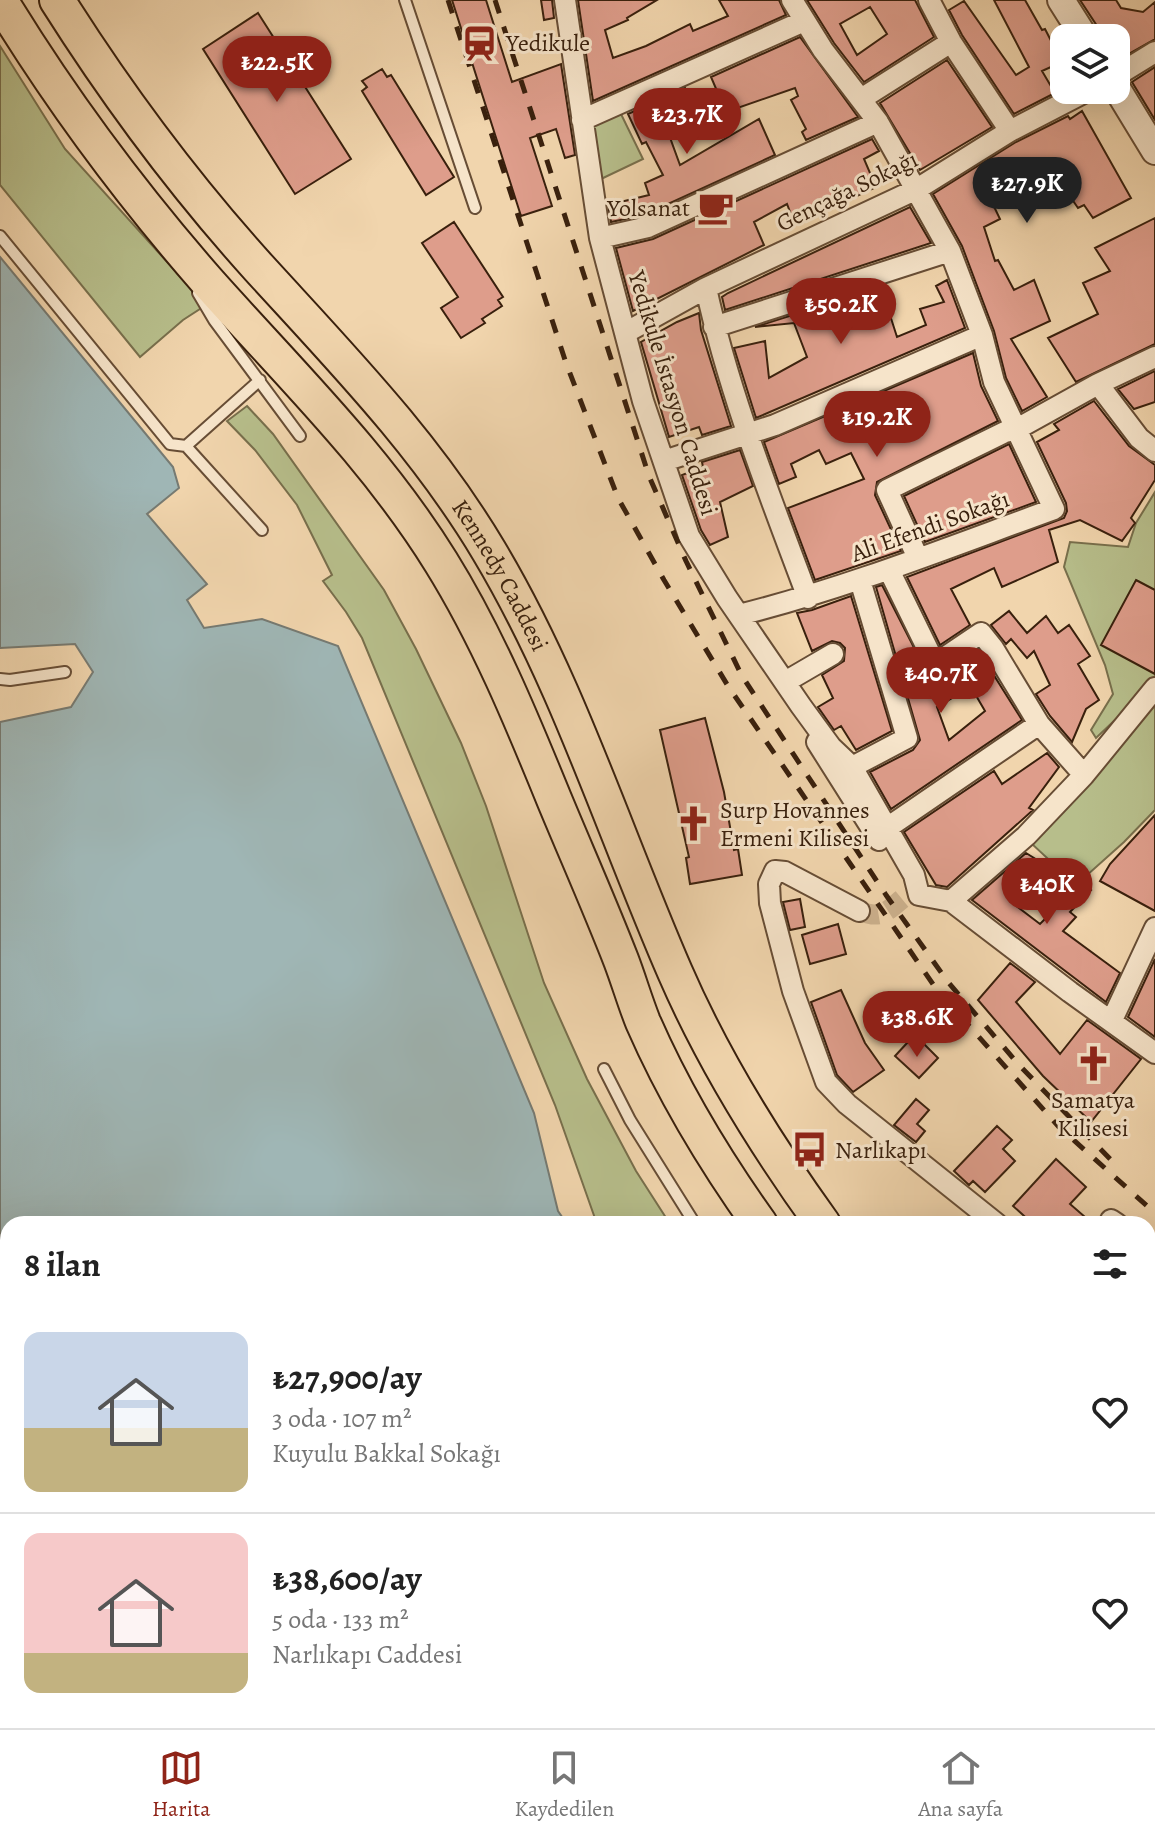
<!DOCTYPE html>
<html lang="tr">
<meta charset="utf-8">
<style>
:root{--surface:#fff;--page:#f2f2f2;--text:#222;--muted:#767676;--line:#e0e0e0;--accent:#8f2418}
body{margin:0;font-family:Alegreya,serif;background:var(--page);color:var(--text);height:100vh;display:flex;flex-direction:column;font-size:30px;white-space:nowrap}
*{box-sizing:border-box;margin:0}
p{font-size:26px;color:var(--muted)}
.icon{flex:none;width:44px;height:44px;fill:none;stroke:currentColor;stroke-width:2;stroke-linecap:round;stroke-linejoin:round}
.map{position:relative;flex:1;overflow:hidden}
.details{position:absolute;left:0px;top:1216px;width:1156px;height:512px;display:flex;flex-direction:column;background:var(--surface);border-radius:24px 24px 0 0;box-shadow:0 8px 32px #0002}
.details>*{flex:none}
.buttons{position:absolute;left:1050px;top:24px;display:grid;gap:16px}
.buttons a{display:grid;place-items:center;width:80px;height:80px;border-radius:16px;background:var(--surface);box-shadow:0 8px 32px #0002;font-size:40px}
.price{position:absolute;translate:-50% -68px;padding:0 18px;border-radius:28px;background:var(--accent);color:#fff;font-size:26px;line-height:52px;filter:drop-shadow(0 2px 4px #0008)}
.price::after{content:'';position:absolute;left:50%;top:48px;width:24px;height:18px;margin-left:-12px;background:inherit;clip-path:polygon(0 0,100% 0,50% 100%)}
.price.active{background:#222;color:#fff}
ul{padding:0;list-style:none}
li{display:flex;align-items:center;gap:24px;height:200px;padding:0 24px}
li+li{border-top:2px solid var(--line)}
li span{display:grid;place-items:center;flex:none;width:224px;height:160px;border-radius:16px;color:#555}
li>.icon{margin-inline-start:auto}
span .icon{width:96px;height:96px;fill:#fffc;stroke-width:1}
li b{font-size:34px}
h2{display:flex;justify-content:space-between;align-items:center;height:96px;padding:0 24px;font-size:34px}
.tabs{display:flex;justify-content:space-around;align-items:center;height:112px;border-top:2px solid var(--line);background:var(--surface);font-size:22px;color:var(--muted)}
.tabs a{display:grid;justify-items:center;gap:4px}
.tabs .active{color:var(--accent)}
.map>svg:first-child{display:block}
.green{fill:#b7be8b;stroke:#786f4c;stroke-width:2}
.water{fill:#9fb6b5;stroke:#767a72;stroke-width:2}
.building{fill:#de9d8b;stroke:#39200d;stroke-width:2;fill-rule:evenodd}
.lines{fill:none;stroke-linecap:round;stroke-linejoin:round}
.minor-tunnel{stroke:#ccb18d;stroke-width:20;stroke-dasharray:20 10;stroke-linecap:butt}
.service-casing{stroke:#674d35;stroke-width:14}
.minor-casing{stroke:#674d35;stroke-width:24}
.tertiary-casing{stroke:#674d35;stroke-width:30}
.primary-casing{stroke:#39200d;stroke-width:36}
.trunk-casing{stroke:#39200d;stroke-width:38}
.service{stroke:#f6e4ca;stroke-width:10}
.minor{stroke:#f6e4ca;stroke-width:20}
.tertiary{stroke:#f6e4ca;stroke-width:26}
.primary{stroke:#f1d5ad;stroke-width:32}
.trunk{stroke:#f1d5ad;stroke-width:34}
.rail{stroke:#39200d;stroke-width:5;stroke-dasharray:14 14;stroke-linecap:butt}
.labels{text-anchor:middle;stroke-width:6;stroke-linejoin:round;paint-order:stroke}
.poi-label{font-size:24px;fill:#39200d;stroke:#f6e4ca;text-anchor:start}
.street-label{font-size:24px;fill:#39200d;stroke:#f6e4ca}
</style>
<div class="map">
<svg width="1155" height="1728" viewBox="0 0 1155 1728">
<rect width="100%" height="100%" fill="#f1d5ad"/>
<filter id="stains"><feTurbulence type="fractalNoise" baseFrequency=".0025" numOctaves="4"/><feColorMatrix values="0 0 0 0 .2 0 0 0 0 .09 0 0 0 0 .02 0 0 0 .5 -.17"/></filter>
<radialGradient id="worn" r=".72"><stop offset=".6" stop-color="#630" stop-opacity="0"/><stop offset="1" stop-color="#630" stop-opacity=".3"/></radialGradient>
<!-- green -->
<path class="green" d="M 0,46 L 65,149 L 206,305 L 183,320 L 140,357 L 0,185 Z
M 620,112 L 643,159 L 601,179 L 587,128 Z
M 247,406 L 273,434 L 384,590 L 416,649 L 461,743 L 486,806 L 544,983 L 587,1079 L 636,1171 L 670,1224 L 597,1224 L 555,1105 L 362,638 L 346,612 L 323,581 L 332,575 L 297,505 L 255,450 L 227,421 Z
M 1155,492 L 1155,682 L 1096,738 L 1091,730 L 1113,694 L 1105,665 L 1064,567 L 1070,542 L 1128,547 L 1136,523 Z
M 1155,701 L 1155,810 L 1124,842 L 1076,885 L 1032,844 Z
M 1148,1383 L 1155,1389 L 1155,1497 L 1148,1493 Z
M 1148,1659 L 1155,1663 L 1155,1727 L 1144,1720 L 1148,1720 Z"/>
<!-- water -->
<path class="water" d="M 0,257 L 173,467 L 179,488 L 147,514 L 207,584 L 187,600 L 204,628 L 262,619 L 338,646 L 534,1113 L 558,1211 L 567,1224 L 8,1224 L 8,1720 L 1109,1720 L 1122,1728 L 0,1728 L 0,722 L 71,707 L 93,672 L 75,644 L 0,648 Z"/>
<!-- building -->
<path class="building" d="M 452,0 L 486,0 L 512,82 L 561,64 L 575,155 L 565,158 L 556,129 L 530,138 L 552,206 L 521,216 Z
M 541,0 L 552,0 L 554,18 L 544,20 Z
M 578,0 L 657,0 L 627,18 L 628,20 L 605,30 L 613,58 L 646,46 L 690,24 L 693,31 L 728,16 L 719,0 L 779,0 L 786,15 L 593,101 Z
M 807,0 L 915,0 L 934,37 L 864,82 L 834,43 ZM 870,7 L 887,34 L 857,55 L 840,24 Z
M 994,0 L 1025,0 L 1042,30 L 1045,29 L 1062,62 L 1042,71 L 1055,93 L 1014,114 L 962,35 L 949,10 L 964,1 L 1016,75 L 1029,67 Z
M 1080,0 L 1116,0 L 1121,8 L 1143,12 L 1155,2 L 1155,39 L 1116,61 L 1116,38 L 1101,38 L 1099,29 Z
M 258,13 L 351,159 L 295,194 L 203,49 Z
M 800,37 L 858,117 L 806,140 L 802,132 L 806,129 L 791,100 L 798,96 L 795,88 L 726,112 L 711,77 Z
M 947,60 L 992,127 L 920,170 L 880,103 Z
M 1155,67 L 1155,120 L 1132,82 Z
M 382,69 L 387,77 L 391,75 L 454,177 L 426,195 L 362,91 L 367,87 L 362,81 Z
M 685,88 L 696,122 L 668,132 L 680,165 L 759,119 L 775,155 L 644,215 L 611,222 L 608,205 L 649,195 L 645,183 L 663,175 L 646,142 L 642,144 L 628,114 Z
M 1082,111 L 1131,198 L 1093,218 L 1084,205 L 1078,208 L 1063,186 L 1032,206 L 1019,179 L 987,192 L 1000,219 L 984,227 L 995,261 L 998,260 L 1014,290 L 1034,280 L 1050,321 L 1011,339 L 1047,397 L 1022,411 L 1006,378 L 994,331 L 962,246 L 933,194 L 1016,142 L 1068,116 L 1070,119 Z
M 872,139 L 879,151 L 864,159 L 876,187 L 795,225 L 787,204 L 754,222 L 764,245 L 633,311 L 616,248 L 653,239 Z
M 910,207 L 931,243 L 725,310 L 722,297 L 728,293 Z
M 1155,218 L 1155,344 L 1076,382 L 1048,338 L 1098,314 L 1083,283 L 1110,271 L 1095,248 Z
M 454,222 L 503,297 L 498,300 L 502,306 L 482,319 L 485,323 L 461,338 L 441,308 L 458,297 L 422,243 Z
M 947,280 L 965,328 L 756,418 L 734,348 L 765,341 L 769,378 L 807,357 L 794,323 L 755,327 L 881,287 L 897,337 L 926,325 L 920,309 L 944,302 L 936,286 Z
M 699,313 L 701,330 L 731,426 L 702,435 L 699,427 L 669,437 L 641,342 L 677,322 Z
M 973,353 L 981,386 L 998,421 L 877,482 L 875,495 L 901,551 L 815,580 L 788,508 L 864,479 L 851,453 L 826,464 L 819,450 L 791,464 L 796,477 L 779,484 L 764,442 Z
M 1155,371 L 1155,402 L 1134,409 L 1118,389 Z
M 1094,401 L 1129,446 L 1155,465 L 1155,480 L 1131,518 L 1135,523 L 1122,541 L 1080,520 L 1049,530 L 1058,562 L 1002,587 L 994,568 L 951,589 L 970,625 L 940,645 L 907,577 L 1064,518 L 1067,511 L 1066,503 L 1037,442 L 1059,430 L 1054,424 Z
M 1009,444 L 1036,502 L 925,542 L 904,496 Z
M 740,450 L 753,486 L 720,502 L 728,537 L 710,545 L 701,530 L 682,475 L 703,467 L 702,462 Z
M 1136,580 L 1155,590 L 1155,674 L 1101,645 Z
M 882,585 L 928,675 L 934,677 L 942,675 L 978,650 L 1022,720 L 891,809 L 870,772 L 913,750 L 920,740 L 876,587 ZM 971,687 L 985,711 L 949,740 L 937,707 Z
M 851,596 L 892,731 L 856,750 L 841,726 L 834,730 L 818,707 L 833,698 L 822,675 L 844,661 L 845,648 L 840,643 L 832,641 L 812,651 L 797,613 L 812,610 Z
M 1009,611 L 1027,633 L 1046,616 L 1058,633 L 1069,625 L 1090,656 L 1078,664 L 1099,700 L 1086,709 L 1072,742 L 1050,716 L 1036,694 L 1050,685 L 1034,651 L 1027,658 L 1011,639 L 1006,644 L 991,625 Z
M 705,718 L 724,792 L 734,850 L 738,849 L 742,875 L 690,884 L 686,858 L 689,857 L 660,730 Z
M 1047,753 L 1059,767 L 1029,808 L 1033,810 L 947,887 L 936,885 L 904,832 L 994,771 L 1002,784 Z
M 1155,815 L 1155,911 L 1100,881 L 1110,864 Z
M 1026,853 L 1047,866 L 1037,881 L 1033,880 L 1011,902 L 1040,924 L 1082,882 L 1091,890 L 1070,912 L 1076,917 L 1063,931 L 1120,973 L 1106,1002 L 972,900 Z
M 800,899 L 805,927 L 790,930 L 783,902 Z
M 838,924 L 846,954 L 810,964 L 802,935 Z
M 1155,959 L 1155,1037 L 1128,1017 Z
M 1010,963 L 1035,982 L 1016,1002 L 1060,1054 L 1087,1020 L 1141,1059 L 1091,1122 L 1043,1076 L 978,1000 Z
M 841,990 L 865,1043 L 884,1070 L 853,1092 L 837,1075 L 811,1002 Z
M 908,1042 L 917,1050 L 923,1043 L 938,1058 L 919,1078 L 895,1056 Z
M 916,1099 L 929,1110 L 917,1124 L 925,1131 L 916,1142 L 894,1125 Z
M 997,1126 L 1012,1140 L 1003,1149 L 1015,1161 L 985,1192 L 973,1181 L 969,1185 L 954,1171 Z
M 1056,1159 L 1086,1187 L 1070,1204 L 1093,1224 L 1033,1224 L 1013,1206 Z"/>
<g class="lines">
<!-- minor-tunnel -->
<path class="minor-tunnel" d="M 859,911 C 881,919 885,913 902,899"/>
<defs>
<path id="service" d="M 405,0 L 475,208
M 0,236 L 170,444 L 186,446 L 260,380
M 198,293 L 214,320 L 300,436
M 186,446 L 262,530
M 0,679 L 10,680 L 65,672
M 604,1069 L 630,1120 L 695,1224"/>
<path id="minor" d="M 565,0 L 600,238 L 643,401 L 689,536 L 727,598 L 801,706 L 831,747 L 852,767 L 914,875 L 919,895 L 951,901 L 1070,992 L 1155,1053
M 929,0 L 951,42 L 1010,131
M 1116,76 L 1155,52
M 861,99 L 951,42
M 582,120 L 804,21
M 600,238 L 648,227 L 878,122
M 706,288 C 729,394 770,496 808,598
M 714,327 L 950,251
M 625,333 L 706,288 L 917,189 L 1010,131 L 1089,90
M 1098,384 L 1139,438 L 1155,451
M 664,461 L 775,425 L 982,335
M 918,558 L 887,490 L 1005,432 L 1015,430 L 1098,384 L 1155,357
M 889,570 L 935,664 L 981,633 L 993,648 L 1039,724 L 1084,775
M 739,615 C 847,588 949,547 1054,509 L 994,382 L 982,335 L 950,251 L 878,122 L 823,50 L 792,0
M 785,682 L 833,654
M 817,742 L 879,840
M 852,767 L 907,738 L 860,580
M 887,828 L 1039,724
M 951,901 L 1026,836 L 1084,775 L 1155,688
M 859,911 L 785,872 L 775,871 L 769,884 L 770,903 L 793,991 L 826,1082 L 847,1104 L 997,1224
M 1112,1020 L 1155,928
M 1111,1220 L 1117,1224
M 1148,1246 L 1155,1251
M 1148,1346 L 1155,1352"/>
<path id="tertiary" d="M 1061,0 L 1085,38
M 1116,87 L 1155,151"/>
<path id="primary" d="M 1148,1589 L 1155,1593"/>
<g id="trunk">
<path d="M 0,0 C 61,100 131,194 208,282 C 289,373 376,457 441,562 C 487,636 521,718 554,799 C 576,852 600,906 621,960 C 629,981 635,1002 643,1022 C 674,1093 715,1161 760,1224"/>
<path id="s1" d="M 57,0 C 117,95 184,185 259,268 C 342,359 426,445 489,551 C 568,683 614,832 675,972 C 714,1062 766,1145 823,1224"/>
<path d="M 1148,1517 L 1155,1522"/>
<path d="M 1148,1560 L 1155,1564"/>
</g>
</defs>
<!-- service casing -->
<use href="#service" class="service-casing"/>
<!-- minor casing -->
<use href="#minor" class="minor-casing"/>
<!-- tertiary casing -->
<use href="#tertiary" class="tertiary-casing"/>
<!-- primary casing -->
<use href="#primary" class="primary-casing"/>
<!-- trunk casing -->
<use href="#trunk" class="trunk-casing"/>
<!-- service -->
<use href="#service" class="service"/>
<!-- minor -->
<use href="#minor" class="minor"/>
<!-- tertiary -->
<use href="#tertiary" class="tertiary"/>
<!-- primary -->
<use href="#primary" class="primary"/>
<!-- trunk -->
<use href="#trunk" class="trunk"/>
<!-- rail -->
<path class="rail" d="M 448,0 L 566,363 L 618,498 L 664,580 L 728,686 L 937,990 L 1059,1127 L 1155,1213
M 495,0 L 649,476 L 686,561 L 742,676 L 886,895 L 948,982 L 1019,1065 L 1114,1163"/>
</g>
<!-- icons -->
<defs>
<symbol id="station-bare" viewBox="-9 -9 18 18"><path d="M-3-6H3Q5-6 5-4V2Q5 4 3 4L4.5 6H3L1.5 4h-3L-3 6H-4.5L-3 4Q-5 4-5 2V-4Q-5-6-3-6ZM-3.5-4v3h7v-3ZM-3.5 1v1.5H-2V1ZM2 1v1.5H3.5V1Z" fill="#8f2418" stroke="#f6e4ca" stroke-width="2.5" paint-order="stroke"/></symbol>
<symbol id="cafe-bare" viewBox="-9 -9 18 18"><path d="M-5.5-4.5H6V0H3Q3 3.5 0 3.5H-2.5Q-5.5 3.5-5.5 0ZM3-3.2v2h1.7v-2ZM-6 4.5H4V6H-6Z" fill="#8f2418" stroke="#f6e4ca" stroke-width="2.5" paint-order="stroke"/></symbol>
<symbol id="church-bare" viewBox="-9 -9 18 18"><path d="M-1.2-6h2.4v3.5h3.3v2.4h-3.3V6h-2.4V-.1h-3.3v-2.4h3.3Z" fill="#8f2418" stroke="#f6e4ca" stroke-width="2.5" paint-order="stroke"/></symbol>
<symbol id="bus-bare" viewBox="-9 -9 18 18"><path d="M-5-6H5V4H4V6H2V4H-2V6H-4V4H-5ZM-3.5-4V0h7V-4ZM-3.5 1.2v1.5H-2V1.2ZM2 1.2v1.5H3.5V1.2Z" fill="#8f2418" stroke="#f6e4ca" stroke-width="2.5" paint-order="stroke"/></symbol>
</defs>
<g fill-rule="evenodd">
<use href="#station-bare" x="454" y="18" width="51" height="51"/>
<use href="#cafe-bare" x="690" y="182" width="51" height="51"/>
<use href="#church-bare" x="668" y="798" width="51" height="51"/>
<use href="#church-bare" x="1068" y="1038" width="51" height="51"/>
<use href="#bus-bare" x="784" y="1124" width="51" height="51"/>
</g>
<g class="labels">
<!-- poi labels -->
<g class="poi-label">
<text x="506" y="51">Yedikule</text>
<text x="690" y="216" text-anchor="end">Yolsanat</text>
<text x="720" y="818">Surp Hovannes<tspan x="720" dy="28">Ermeni Kilisesi</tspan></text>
<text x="1093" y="1108" text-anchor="middle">Samatya<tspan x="1093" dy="28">Kilisesi</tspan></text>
<text x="835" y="1158">Narlıkapı</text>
</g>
<!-- street labels -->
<g class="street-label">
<text transform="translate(847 191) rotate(-26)" y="8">Gençağa Sokağı</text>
<text transform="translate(673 393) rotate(73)" y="8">Yedikule İstasyon Caddesi</text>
<text transform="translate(930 526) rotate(-20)" y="8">Ali Efendi Sokağı</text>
<text dy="8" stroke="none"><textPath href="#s1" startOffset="728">Kennedy Caddesi</textPath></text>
</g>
</g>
<rect width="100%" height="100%" filter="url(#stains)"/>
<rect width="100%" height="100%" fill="url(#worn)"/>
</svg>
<div class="buttons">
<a><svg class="icon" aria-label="layers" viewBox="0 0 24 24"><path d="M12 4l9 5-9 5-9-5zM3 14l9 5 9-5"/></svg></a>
</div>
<b class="price" style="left:277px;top:104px">₺22.5K</b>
<b class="price" style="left:687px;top:156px">₺23.7K</b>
<b class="price active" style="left:1027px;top:225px">₺27.9K</b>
<b class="price" style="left:841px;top:346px">₺50.2K</b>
<b class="price" style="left:877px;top:459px">₺19.2K</b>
<b class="price" style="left:941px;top:715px">₺40.7K</b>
<b class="price" style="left:1047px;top:926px">₺40K</b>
<b class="price" style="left:917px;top:1059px">₺38.6K</b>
<section class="details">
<h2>8 ilan<svg class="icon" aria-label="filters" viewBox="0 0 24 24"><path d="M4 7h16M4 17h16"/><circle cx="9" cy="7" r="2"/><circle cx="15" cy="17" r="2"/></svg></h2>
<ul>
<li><span style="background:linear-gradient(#c9d6e8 60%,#c2b280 0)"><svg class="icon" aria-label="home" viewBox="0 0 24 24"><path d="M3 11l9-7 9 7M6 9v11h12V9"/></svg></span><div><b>₺27,900/ay</b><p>3 oda · 107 m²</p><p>Kuyulu Bakkal Sokağı</p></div><svg class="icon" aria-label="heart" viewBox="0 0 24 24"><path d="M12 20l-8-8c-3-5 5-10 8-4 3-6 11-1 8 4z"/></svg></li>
<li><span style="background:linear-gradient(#f6c9c9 75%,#c2b280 0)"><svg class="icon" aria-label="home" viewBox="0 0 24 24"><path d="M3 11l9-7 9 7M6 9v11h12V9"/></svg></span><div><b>₺38,600/ay</b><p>5 oda · 133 m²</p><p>Narlıkapı Caddesi</p></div><svg class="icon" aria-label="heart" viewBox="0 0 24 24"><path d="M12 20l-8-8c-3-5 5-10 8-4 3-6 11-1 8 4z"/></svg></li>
</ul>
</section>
</div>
<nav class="tabs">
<a class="active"><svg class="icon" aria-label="map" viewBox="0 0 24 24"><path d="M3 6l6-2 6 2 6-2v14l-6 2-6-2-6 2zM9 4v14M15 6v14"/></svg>Harita</a>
<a><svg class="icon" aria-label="saved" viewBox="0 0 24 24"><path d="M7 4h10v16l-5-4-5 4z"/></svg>Kaydedilen</a>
<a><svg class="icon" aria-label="home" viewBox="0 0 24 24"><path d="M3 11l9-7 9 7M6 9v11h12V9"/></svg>Ana sayfa</a>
</nav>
